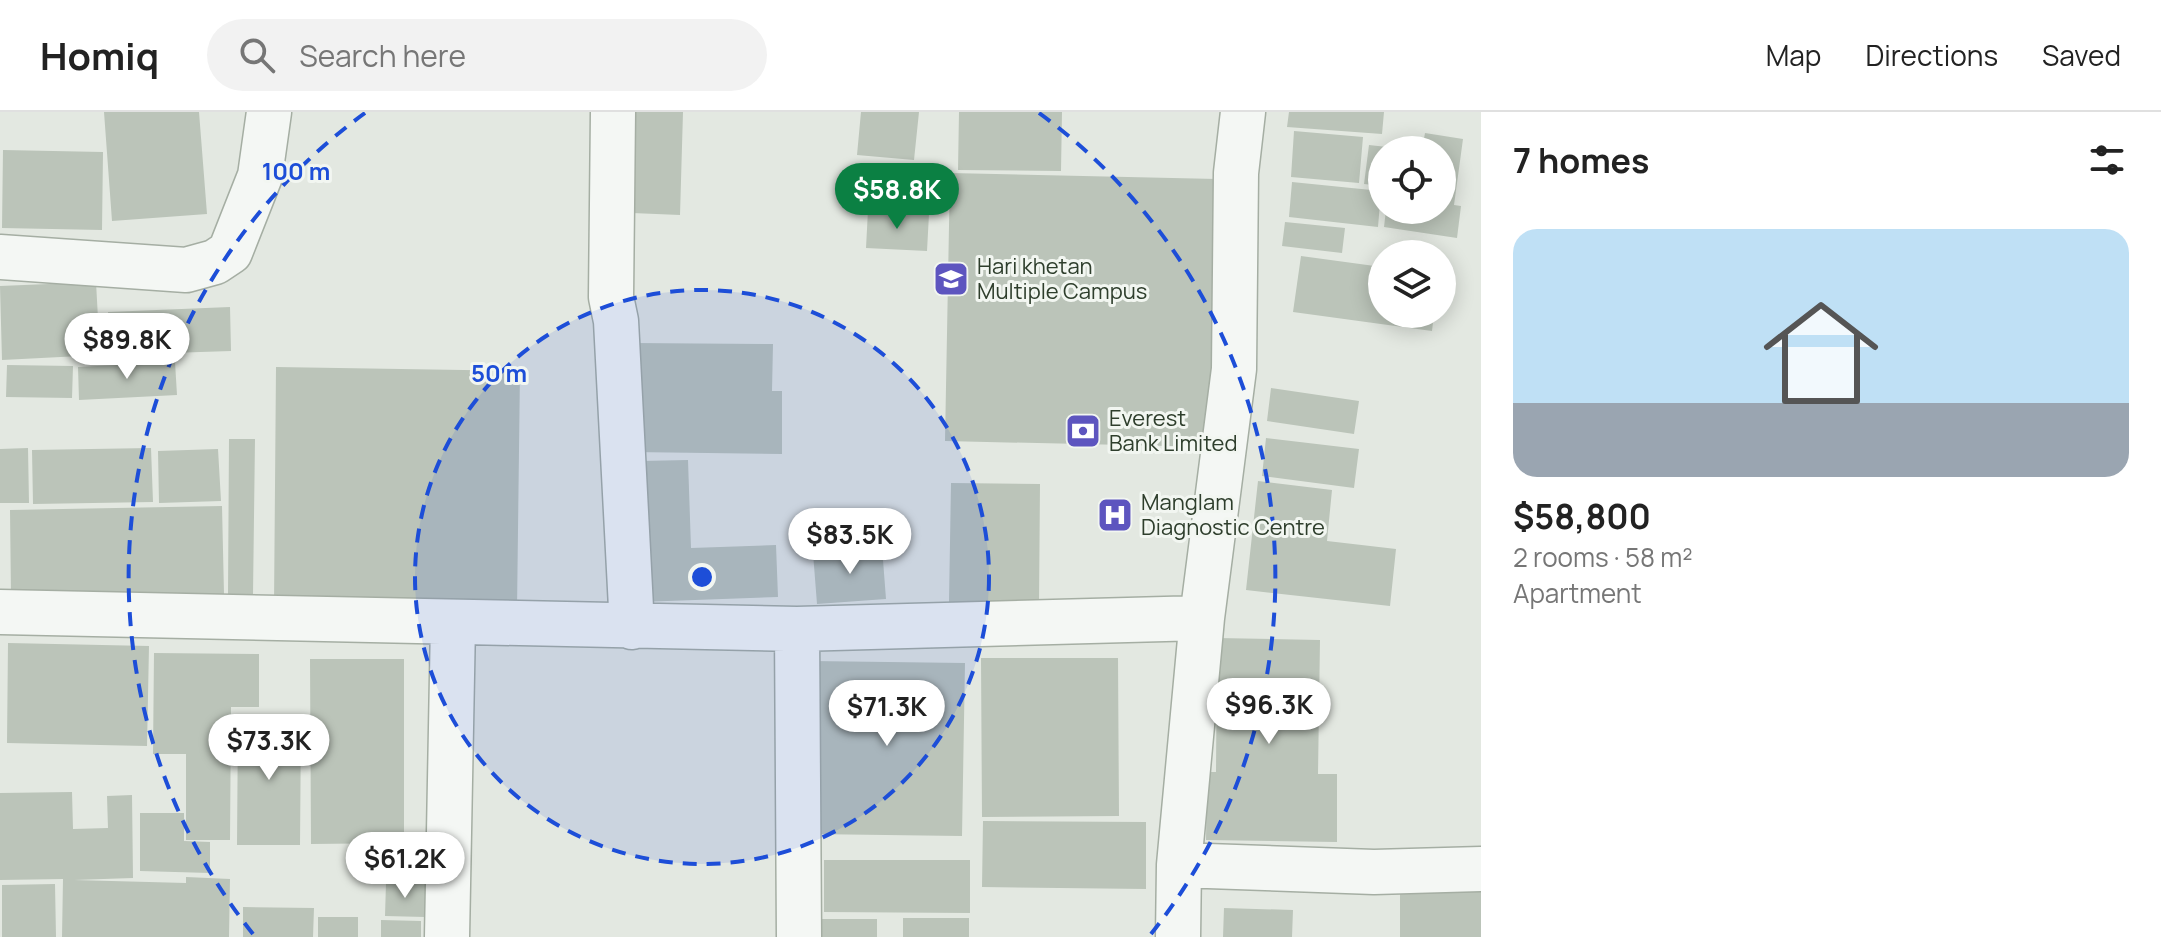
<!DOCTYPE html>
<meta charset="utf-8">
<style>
:root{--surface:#fff;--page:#f2f2f2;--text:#222;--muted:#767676;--line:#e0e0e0;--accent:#0b8043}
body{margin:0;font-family:Manrope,sans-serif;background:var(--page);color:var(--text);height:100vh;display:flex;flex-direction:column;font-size:30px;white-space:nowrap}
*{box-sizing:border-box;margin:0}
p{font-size:26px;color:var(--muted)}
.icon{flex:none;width:44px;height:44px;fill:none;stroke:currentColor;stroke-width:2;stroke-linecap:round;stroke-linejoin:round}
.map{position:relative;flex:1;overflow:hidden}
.side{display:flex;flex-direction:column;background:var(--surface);width:680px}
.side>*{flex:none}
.fabs{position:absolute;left:1368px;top:24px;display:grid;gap:16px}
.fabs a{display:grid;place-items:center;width:88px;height:88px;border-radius:50%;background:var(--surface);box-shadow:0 4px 20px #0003;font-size:40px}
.price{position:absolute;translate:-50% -68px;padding:0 18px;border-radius:28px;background:#fff;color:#222;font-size:26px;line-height:52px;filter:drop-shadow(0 2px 4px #0008)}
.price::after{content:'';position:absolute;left:50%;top:48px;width:24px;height:18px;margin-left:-12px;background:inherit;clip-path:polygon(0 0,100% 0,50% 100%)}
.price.current{background:var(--accent);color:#fff}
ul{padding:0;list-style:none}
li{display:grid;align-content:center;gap:16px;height:424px;padding:0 32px}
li+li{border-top:2px solid var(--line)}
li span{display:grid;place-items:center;height:248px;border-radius:24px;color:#555}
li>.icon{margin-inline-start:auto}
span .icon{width:144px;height:144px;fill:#fffc;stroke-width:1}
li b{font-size:34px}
h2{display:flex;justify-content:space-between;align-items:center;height:96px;padding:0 32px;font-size:34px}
header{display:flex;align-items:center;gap:48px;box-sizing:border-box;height:112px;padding:0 40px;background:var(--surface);border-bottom:2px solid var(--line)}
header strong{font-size:38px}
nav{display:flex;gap:44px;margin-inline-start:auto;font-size:28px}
.search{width:560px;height:72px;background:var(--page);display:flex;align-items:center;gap:20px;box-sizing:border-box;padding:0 28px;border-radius:44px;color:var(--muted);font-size:30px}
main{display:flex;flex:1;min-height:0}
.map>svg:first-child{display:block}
.building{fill:#bbc4b9}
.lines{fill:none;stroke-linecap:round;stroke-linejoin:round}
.street-casing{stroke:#a5aea3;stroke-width:47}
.street{stroke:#f4f7f4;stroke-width:44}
.ring{fill:none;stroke:#1d4ed8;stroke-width:4;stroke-dasharray:14 10}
.labels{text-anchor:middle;stroke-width:6;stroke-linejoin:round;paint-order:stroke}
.poi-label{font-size:22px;fill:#2e3e2c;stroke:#f2f6f1;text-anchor:start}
.centre{fill:#1d4ed8;stroke:#f2f6f1;stroke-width:4}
.ring-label{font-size:24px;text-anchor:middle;font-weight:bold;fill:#1d4ed8;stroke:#f2f6f1;stroke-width:6;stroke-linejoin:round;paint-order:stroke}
</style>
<header>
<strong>Homiq</strong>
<div class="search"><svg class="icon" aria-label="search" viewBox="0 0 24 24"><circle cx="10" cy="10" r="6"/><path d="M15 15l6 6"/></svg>Search here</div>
<nav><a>Map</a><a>Directions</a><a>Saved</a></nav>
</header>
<main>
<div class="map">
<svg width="1481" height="825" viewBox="0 0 1481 825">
<rect width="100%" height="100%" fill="#e3e8e1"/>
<!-- building -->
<path class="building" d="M 104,0 L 199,0 L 207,102 L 112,109 Z
M 635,0 L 683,0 L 680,103 L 632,101 Z
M 861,0 L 919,0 L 914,48 L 857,43 Z
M 959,0 L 1062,0 L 1061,59 L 958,58 Z
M 1289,0 L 1384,0 L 1382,22 L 1287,15 Z
M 1294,19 L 1363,25 L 1359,71 L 1291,65 Z
M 1425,21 L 1463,27 L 1454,93 L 1461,94 L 1457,126 L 1384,115 L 1386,98 L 1442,98 L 1442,38 L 1422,38 Z
M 1369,33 L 1396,36 L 1382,38 L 1382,74 L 1364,72 Z
M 3,38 L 103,40 L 102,118 L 2,116 Z
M 950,61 L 1217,67 L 1212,335 L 945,329 Z
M 1292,70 L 1381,79 L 1378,115 L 1289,105 Z
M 868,98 L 929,102 L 927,139 L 866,136 Z
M 1285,110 L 1345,116 L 1342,141 L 1282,134 Z
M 1301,144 L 1382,155 L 1382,202 L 1434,202 L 1432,219 L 1293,200 Z
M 96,170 L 100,243 L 2,248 L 0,174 Z
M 230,195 L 231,239 L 110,243 L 108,200 Z
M 632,231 L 773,232 L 772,279 L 782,279 L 782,342 L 631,340 Z
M 175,250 L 177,283 L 79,288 L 78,255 Z
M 7,253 L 73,254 L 72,286 L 6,285 Z
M 276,255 L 520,259 L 517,498 L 274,494 Z
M 1271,276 L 1359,289 L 1354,322 L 1267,309 Z
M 1266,326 L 1359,337 L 1354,376 L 1262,364 Z
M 229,327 L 255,327 L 253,482 L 228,482 Z
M 28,336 L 29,391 L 0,391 L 0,337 Z
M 151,336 L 153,390 L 33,392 L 32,338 Z
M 218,337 L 221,389 L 159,391 L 158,339 Z
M 688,348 L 691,436 L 776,433 L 778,485 L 640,490 L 641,349 Z
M 1258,369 L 1332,378 L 1327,429 L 1396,437 L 1390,494 L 1246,478 Z
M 951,371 L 1040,372 L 1039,492 L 949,490 Z
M 222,394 L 224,482 L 11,485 L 10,398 Z
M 882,435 L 886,487 L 817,492 L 813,441 Z
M 1217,526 L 1320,528 L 1318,662 L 1337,662 L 1337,730 L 1206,728 L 1207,660 L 1216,660 Z
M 8,531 L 149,534 L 147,634 L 7,631 Z
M 154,541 L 259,542 L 259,595 L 231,595 L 230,728 L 186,728 L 186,642 L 153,642 Z
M 981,546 L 1118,546 L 1119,704 L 982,705 Z
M 310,547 L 404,547 L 404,731 L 311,732 Z
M 811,549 L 965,551 L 962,724 L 809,722 Z
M 238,606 L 301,607 L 300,733 L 237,733 Z
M 72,680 L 73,717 L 108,716 L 107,684 L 132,683 L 133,766 L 74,768 L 186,771 L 186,765 L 230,767 L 229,825 L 62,825 L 63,767 L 0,768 L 0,681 Z
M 140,701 L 184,701 L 184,729 L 210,730 L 210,761 L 140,759 Z
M 983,709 L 1146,710 L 1146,777 L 982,775 Z
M 824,748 L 970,748 L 970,801 L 824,800 Z
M 386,771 L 425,771 L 425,805 L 385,804 Z
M 55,772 L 56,825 L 2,825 L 2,773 Z
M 1400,778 L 1481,778 L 1481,825 L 1400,825 Z
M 243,795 L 314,796 L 313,825 L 243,825 Z
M 1224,796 L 1293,798 L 1292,825 L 1223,825 Z
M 318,805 L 358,805 L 358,825 L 318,825 Z
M 903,806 L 969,806 L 969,825 L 903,825 Z
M 812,807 L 877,807 L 877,825 L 812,825 Z
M 381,808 L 421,809 L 421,825 L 381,825 Z"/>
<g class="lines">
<defs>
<path id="street" d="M 613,0 L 611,185 L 616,209 L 632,515
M 0,145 L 186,158 L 215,150 L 230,140 L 260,64 L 269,0
M 0,500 L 797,517 L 1202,506
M 797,517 L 799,825
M 1179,753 L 1374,760 L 1481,757
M 447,825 L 453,511
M 1178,825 L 1179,753 L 1202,506 L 1234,257 L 1236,61 L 1243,0"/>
</defs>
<!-- street casing -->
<use href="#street" class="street-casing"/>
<!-- street -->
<use href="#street" class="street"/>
</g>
<!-- distance rings -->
<circle cx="702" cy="465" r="287" fill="#1d4ed8" fill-opacity=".12"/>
<g class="ring">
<circle cx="702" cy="465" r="287"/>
<path d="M253 822A574 574 0 0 1 365 1M1039 1A574 574 0 0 1 1151 822"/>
</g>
<!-- icons -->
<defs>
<symbol id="school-square" viewBox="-11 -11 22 22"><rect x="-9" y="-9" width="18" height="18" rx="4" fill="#5d55bf" stroke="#f2f6f1"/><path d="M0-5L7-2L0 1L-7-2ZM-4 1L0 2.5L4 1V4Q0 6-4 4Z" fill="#fff"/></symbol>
<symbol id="bank-square" viewBox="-11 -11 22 22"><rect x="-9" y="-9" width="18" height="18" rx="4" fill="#5d55bf" stroke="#f2f6f1"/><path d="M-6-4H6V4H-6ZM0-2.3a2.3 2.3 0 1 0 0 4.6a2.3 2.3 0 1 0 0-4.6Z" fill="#fff"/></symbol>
<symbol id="hospital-square" viewBox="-11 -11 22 22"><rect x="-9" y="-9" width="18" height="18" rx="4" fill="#5d55bf" stroke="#f2f6f1"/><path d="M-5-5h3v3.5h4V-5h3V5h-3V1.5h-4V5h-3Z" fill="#fff"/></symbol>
</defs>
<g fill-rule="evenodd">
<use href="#school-square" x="931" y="147" width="40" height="40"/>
<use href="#bank-square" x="1063" y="299" width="40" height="40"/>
<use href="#hospital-square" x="1095" y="383" width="40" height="40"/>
</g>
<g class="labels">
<!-- poi labels -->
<g class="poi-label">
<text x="977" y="162">Hari khetan<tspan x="977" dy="25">Multiple Campus</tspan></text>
<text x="1109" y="314">Everest<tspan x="1109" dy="25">Bank Limited</tspan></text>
<text x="1141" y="398">Manglam<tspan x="1141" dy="25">Diagnostic Centre</tspan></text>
</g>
</g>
<circle cx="702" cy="465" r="12" class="centre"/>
<g class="ring-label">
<text x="296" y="68">100 m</text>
<text x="499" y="270">50 m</text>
</g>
</svg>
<div class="fabs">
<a><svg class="icon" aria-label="locate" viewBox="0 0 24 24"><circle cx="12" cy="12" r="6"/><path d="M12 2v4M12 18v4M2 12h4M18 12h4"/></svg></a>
<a><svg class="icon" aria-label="layers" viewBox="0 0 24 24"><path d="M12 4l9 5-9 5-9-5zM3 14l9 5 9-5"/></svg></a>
</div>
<b class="price current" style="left:897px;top:119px">$58.8K</b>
<b class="price" style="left:127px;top:269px">$89.8K</b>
<b class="price" style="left:850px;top:464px">$83.5K</b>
<b class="price" style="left:1269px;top:634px">$96.3K</b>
<b class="price" style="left:887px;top:636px">$71.3K</b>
<b class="price" style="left:269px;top:670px">$73.3K</b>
<b class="price" style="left:405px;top:788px">$61.2K</b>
</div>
<section class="side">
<h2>7 homes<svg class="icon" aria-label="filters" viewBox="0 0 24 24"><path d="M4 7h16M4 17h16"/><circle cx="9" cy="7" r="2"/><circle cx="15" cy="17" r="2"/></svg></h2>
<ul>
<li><span style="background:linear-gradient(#bfe0f5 70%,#9aa5b1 0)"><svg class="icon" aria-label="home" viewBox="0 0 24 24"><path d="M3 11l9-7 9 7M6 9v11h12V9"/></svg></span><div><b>$58,800</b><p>2 rooms · 58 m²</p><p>Apartment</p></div></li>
</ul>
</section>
</main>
